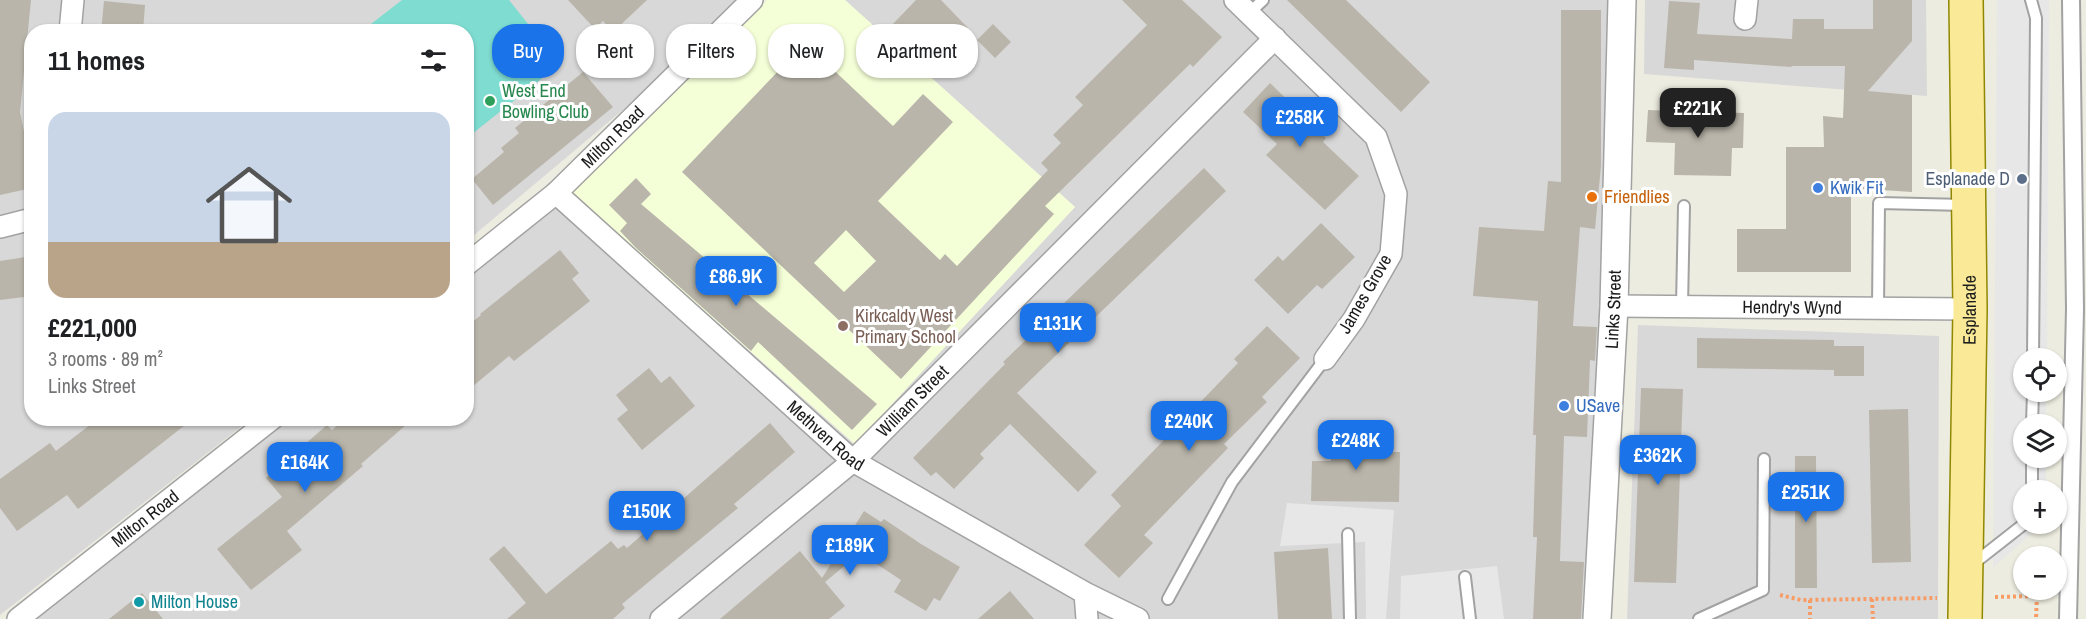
<!DOCTYPE html>
<meta charset="utf-8">
<style>
:root{--surface:#fff;--page:#f2f2f2;--text:#202124;--muted:#757577;--line:#e0e0e0;--accent:#1a73e8}
body{margin:0;font-family:"Archivo Narrow",sans-serif;background:var(--page);color:var(--text);height:100vh;display:flex;flex-direction:column;font-size:22px;white-space:nowrap}
*{box-sizing:border-box;margin:0}
p{font-size:20px;color:var(--muted)}
.icon{flex:none;width:33px;height:33px;fill:none;stroke:currentColor;stroke-width:2;stroke-linecap:round;stroke-linejoin:round}
.map{position:relative;flex:1;overflow:hidden}
.side{position:absolute;left:24px;top:24px;width:450px;height:402px;display:flex;flex-direction:column;background:var(--surface);border-radius:24px;box-shadow:0 2px 4px #0004}
.side>*{flex:none}
.guide{position:absolute;left:492px;top:24px;width:570px;height:54px;display:flex;gap:12px}
.buttons{position:absolute;left:2013px;top:348px;display:grid;gap:12px}
.buttons a{display:grid;place-items:center;width:54px;height:54px;border-radius:50%;background:var(--surface);box-shadow:0 2px 4px #0004;font-size:30px}
.price{position:absolute;translate:-50% -51px;padding:0 14px;border-radius:12px;background:var(--accent);color:#fff;font-size:20px;line-height:39px;filter:drop-shadow(0 2px 3px #0008)}
.price::after{content:'';position:absolute;left:50%;top:36px;width:18px;height:14px;margin-left:-9px;background:inherit;clip-path:polygon(0 0,100% 0,50% 100%)}
.price.current{background:#222;color:#fff}
ul{padding:0;list-style:none}
li{display:grid;align-content:center;gap:12px;height:318px;padding:0 24px}
li+li{border-top:2px solid var(--line)}
li span{display:grid;place-items:center;height:186px;border-radius:18px;color:#555}
li>.icon{margin-inline-start:auto}
span .icon{width:108px;height:108px;fill:#fffc;stroke-width:1}
li b{font-size:26px}
h2{display:flex;justify-content:space-between;align-items:center;height:72px;padding:0 24px;font-size:26px}
.tag{padding:0 21px;border-radius:24px;background:var(--surface);box-shadow:0 2px 4px #0004;font-size:21px;line-height:54px}
.tag.current{background:var(--accent);color:#fff}
.map>svg:first-child{display:block}
.residential{fill:#d9d8d8}
.education{fill:#f4ffd7}
.pitch{fill:#7edcd1}
.parking{fill:#e7e7e7}
.building{fill:#b9b5aa;fill-rule:evenodd}
.lines{fill:none;stroke-linecap:round;stroke-linejoin:round}
.service-casing{stroke:#a2a2a2;stroke-width:14}
.pedestrian-casing{stroke:#a2a2a2;stroke-width:20}
.minor-casing{stroke:#a2a2a2;stroke-width:24}
.tertiary-casing{stroke:#a2a2a2;stroke-width:30}
.primary-casing{stroke:#908702;stroke-width:36}
.path{stroke:#f89c66;stroke-width:4;stroke-dasharray:3 3;stroke-linecap:butt}
.service{stroke:#fff;stroke-width:10}
.pedestrian{stroke:#fff;stroke-width:16}
.minor{stroke:#fff;stroke-width:21}
.tertiary{stroke:#fff;stroke-width:27}
.primary{stroke:#faea98;stroke-width:33}
.leisure-dot{fill:#2e9e5b;stroke:#fff;stroke-width:2}
.service-dot{fill:#5c6f8a;stroke:#fff;stroke-width:2}
.shop-dot{fill:#3f7fe0;stroke:#fff;stroke-width:2}
.food-dot{fill:#e8710a;stroke:#fff;stroke-width:2}
.education-dot{fill:#8d6e63;stroke:#fff;stroke-width:2}
.culture-dot{fill:#0f9aa8;stroke:#fff;stroke-width:2}
.labels{text-anchor:middle;stroke-width:6;stroke-linejoin:round;paint-order:stroke}
.leisure-label{font-size:18px;fill:#27864d;stroke:#fff;text-anchor:start}
.street-label{font-size:18px;fill:#1b1b1b;stroke:#fff}
.service-label{font-size:18px;fill:#4e5e75;stroke:#fff;text-anchor:end}
.shop-label{font-size:18px;fill:#366cbe;stroke:#fff;text-anchor:start}
.food-label{font-size:18px;fill:#c56008;stroke:#fff;text-anchor:start}
.education-label{font-size:18px;fill:#785e54;stroke:#fff;text-anchor:start}
.culture-label{font-size:18px;fill:#0d838f;stroke:#fff;text-anchor:start}
</style>
<div class="map">
<svg width="2086" height="619" viewBox="0 0 2086 619">
<rect width="100%" height="100%" fill="#edece0"/>
<!-- residential -->
<path class="residential" d="M 0,0 L 737,0 L 681,61 L 467,241 L 466,32 L 32,32 L 32,418 L 251,419 L 0,615 Z
M 845,0 L 1613,0 L 1612,114 L 1588,619 L 31,619 L 285,419 L 466,418 L 467,275 L 571,192 L 854,444 L 1075,207 Z
M 1645,0 L 1926,0 L 1927,96 L 1644,74 Z
M 1638,325 L 1939,336 L 1938,619 L 1627,619 Z"/>
<!-- education -->
<path class="education" d="M 767,0 L 845,0 L 1075,207 L 855,444 L 571,192 Z"/>
<!-- pitch -->
<path class="pitch" d="M 402,0 L 509,0 L 560,64 L 467,138 L 466,32 L 362,31 Z"/>
<!-- parking -->
<path class="parking" d="M 1997,0 L 2049,0 L 2047,358 L 2024,358 L 2024,392 L 2046,392 L 2046,424 L 2024,424 L 2024,458 L 2046,458 L 2046,490 L 2024,490 L 2024,524 L 2042,524 L 1993,568 Z
M 1287,503 L 1394,510 L 1386,619 L 1366,619 L 1365,542 L 1280,546 Z
M 1497,566 L 1504,619 L 1400,619 L 1401,576 Z"/>
<!-- building -->
<path class="building" d="M 0,0 L 31,0 L 20,112 L 25,137 L 32,136 L 32,188 L 0,195 Z
M 568,0 L 647,0 L 613,32 L 603,21 L 595,29 Z
M 916,0 L 941,0 L 968,28 L 952,44 L 937,29 L 915,52 L 890,27 Z
M 1122,0 L 1182,0 L 1222,37 L 1193,67 L 1190,64 L 1045,206 L 1054,214 L 901,379 L 682,172 L 805,43 L 893,126 L 923,94 L 953,122 L 878,201 L 940,260 L 945,254 L 957,266 L 1048,170 L 1041,163 L 1061,143 L 1053,135 L 1083,105 L 1075,97 L 1147,25 ZM 846,230 L 876,261 L 844,292 L 814,263 Z
M 1287,0 L 1346,0 L 1430,82 L 1401,112 Z
M 1873,0 L 1912,0 L 1912,41 L 1868,91 L 1912,95 L 1912,192 L 1851,188 L 1851,272 L 1737,272 L 1737,229 L 1786,229 L 1786,147 L 1824,147 L 1823,116 L 1843,118 L 1845,66 L 1792,66 L 1791,67 L 1694,60 L 1694,70 L 1664,68 L 1669,1 L 1700,3 L 1697,34 L 1792,39 L 1793,19 L 1824,19 L 1824,29 L 1873,29 Z
M 104,1 L 145,5 L 143,32 L 101,32 Z
M 1561,10 L 1601,10 L 1601,166 L 1595,229 L 1580,227 L 1573,326 L 1597,327 L 1595,361 L 1590,360 L 1587,437 L 1564,436 L 1560,561 L 1584,562 L 1581,619 L 1533,619 L 1537,537 L 1533,537 L 1536,435 L 1533,435 L 1538,301 L 1473,296 L 1479,227 L 1544,231 L 1548,181 L 1561,182 Z
M 993,24 L 1011,42 L 995,58 L 977,40 Z
M 583,72 L 613,107 L 493,205 L 472,179 L 504,152 L 501,148 L 519,133 L 515,128 Z
M 1270,83 L 1326,138 L 1323,142 L 1359,176 L 1325,210 L 1266,155 L 1277,144 L 1243,112 Z
M 1648,110 L 1744,113 L 1743,148 L 1732,148 L 1731,176 L 1674,175 L 1675,143 L 1646,142 Z
M 1204,168 L 1226,191 L 1017,393 L 1097,472 L 1078,492 L 1010,424 L 980,454 L 984,458 L 954,489 L 936,472 L 931,476 L 913,458 L 1005,364 L 1003,362 Z
M 636,178 L 651,194 L 641,204 L 877,404 L 852,430 L 758,342 L 751,351 L 636,248 L 620,231 L 627,223 L 609,205 Z
M 1321,223 L 1355,257 L 1322,289 L 1317,285 L 1288,314 L 1254,280 L 1278,256 L 1283,261 Z
M 560,250 L 579,273 L 572,279 L 590,301 L 514,361 L 509,356 L 466,392 L 466,327 L 481,315 L 480,314 Z
M 32,256 L 32,296 L 0,300 L 0,261 Z
M 1267,326 L 1300,358 L 1262,397 L 1267,402 L 1224,444 L 1228,448 L 1144,535 L 1153,543 L 1119,578 L 1084,545 L 1121,506 L 1111,495 L 1238,363 L 1234,359 Z
M 1697,338 L 1834,340 L 1834,346 L 1864,346 L 1864,376 L 1834,376 L 1834,370 L 1697,368 Z
M 649,368 L 661,383 L 670,376 L 695,406 L 642,450 L 617,419 L 628,410 L 616,395 Z
M 1641,388 L 1683,389 L 1676,583 L 1634,582 Z
M 1908,409 L 1911,562 L 1872,563 L 1869,410 Z
M 99,418 L 194,418 L 78,509 L 67,495 L 17,531 L 0,508 L 0,479 L 50,443 L 56,451 Z
M 346,418 L 414,418 L 361,464 L 363,466 L 287,531 L 302,550 L 251,590 L 217,549 L 282,497 L 266,478 L 327,425 L 332,430 Z
M 770,423 L 795,452 L 734,504 L 738,508 L 622,604 L 625,608 L 613,619 L 507,619 L 526,603 L 489,559 L 504,546 L 546,594 L 611,541 L 618,549 L 624,545 L 627,548 Z
M 1332,429 L 1373,430 L 1373,452 L 1400,452 L 1399,502 L 1311,501 L 1312,461 L 1331,461 Z
M 1795,456 L 1816,456 L 1817,588 L 1795,588 Z
M 864,511 L 881,522 L 884,519 L 921,544 L 960,567 L 940,601 L 934,598 L 926,611 L 894,592 L 901,580 L 860,553 L 825,582 L 845,606 L 829,619 L 720,619 L 800,551 L 822,578 Z
M 1328,548 L 1332,619 L 1278,619 L 1274,552 Z
M 1010,591 L 1034,619 L 978,619 Z
M 142,593 L 163,619 L 109,619 Z"/>
<g class="lines">
<defs>
<path id="service" d="M 2031,0 L 2036,18 L 2033,358
M 1249,13 L 1263,0
M 1682,306 L 1684,206
M 1878,308 L 1879,203 L 1965,205
M 2032,424 L 2033,392
M 2032,490 L 2032,458
M 1348,534 L 1350,619
M 1973,564 L 2024,524
M 1465,577 L 1470,619
M 1168,599 L 1232,482 L 1325,359
M 1699,619 L 1763,590 L 1764,459"/>
<path id="pedestrian" d="M 2068,619 L 2075,309 L 2071,0"/>
<g id="minor">
<path d="M 1235,0 L 1376,137 L 1396,194 L 1391,254 L 1354,319 L 1325,359"/>
<path d="M 1745,19 L 1747,0"/>
<path d="M 70,32 L 73,0"/>
<path id="s1" d="M 556,193 L 853,461 L 1085,593 L 1138,619"/>
<path d="M 0,227 L 32,219"/>
<path id="s2" d="M 466,265 L 556,193 L 752,0"/>
<path id="s3" d="M 1614,306 L 1970,309"/>
<path d="M 1085,593 L 1087,619"/>
<path id="s4" d="M 18,619 L 273,418"/>
<path id="s5" d="M 661,619 L 853,461 L 1275,38"/>
</g>
<g id="tertiary">
<path id="s6" d="M 1597,619 L 1614,306 L 1622,0"/>
</g>
<g id="primary">
<path id="s7" d="M 1965,619 L 1970,309 L 1966,0"/>
</g>
</defs>
<!-- service casing -->
<use href="#service" class="service-casing"/>
<!-- pedestrian casing -->
<use href="#pedestrian" class="pedestrian-casing"/>
<!-- minor casing -->
<use href="#minor" class="minor-casing"/>
<!-- tertiary casing -->
<use href="#tertiary" class="tertiary-casing"/>
<!-- primary casing -->
<use href="#primary" class="primary-casing"/>
<!-- path -->
<path class="path" d="M 1780,595 L 1801,600 L 1937,598
M 1995,597 L 2037,596 L 2036,619
M 1872,599 L 1873,619
M 1810,600 L 1810,619"/>
<!-- service -->
<use href="#service" class="service"/>
<!-- pedestrian -->
<use href="#pedestrian" class="pedestrian"/>
<!-- minor -->
<use href="#minor" class="minor"/>
<!-- tertiary -->
<use href="#tertiary" class="tertiary"/>
<!-- primary -->
<use href="#primary" class="primary"/>
</g>
<!-- markers -->
<circle class="leisure-dot" cx="490" cy="101" r="6"/>
<circle class="service-dot" cx="2022" cy="179" r="6"/>
<g class="shop-dot">
<circle cx="1818" cy="188" r="6"/>
<circle cx="1564" cy="406" r="6"/>
</g>
<circle class="food-dot" cx="1592" cy="197" r="6"/>
<circle class="education-dot" cx="843" cy="326" r="6"/>
<circle class="culture-dot" cx="139" cy="602" r="6"/>
<g class="labels">
<!-- leisure labels -->
<g class="leisure-label">
<text x="502" y="97">West End<tspan x="502" dy="21">Bowling Club</tspan></text>
</g>
<!-- street labels -->
<g class="street-label">
<text dy="6" stroke="none"><textPath href="#s2" startOffset="195">Milton Road</textPath></text>
<text transform="translate(1365 294) rotate(-60)" y="6">James Grove</text>
<text dy="6" stroke="none"><textPath href="#s3" startOffset="178">Hendry's Wynd</textPath></text>
<text dy="6" stroke="none"><textPath href="#s6" startOffset="310">Links Street</textPath></text>
<text dy="6" stroke="none"><textPath href="#s7" startOffset="309">Esplanade</textPath></text>
<text dy="6" stroke="none"><textPath href="#s5" startOffset="333">William Street</textPath></text>
<text dy="6" stroke="none"><textPath href="#s1" startOffset="363">Methven Road</textPath></text>
<text dy="6" stroke="none"><textPath href="#s4" startOffset="162">Milton Road</textPath></text>
</g>
<!-- service labels -->
<g class="service-label">
<text x="2010" y="185">Esplanade D</text>
</g>
<!-- shop labels -->
<g class="shop-label">
<text x="1830" y="194">Kwik Fit</text>
<text x="1576" y="412">USave</text>
</g>
<!-- food labels -->
<g class="food-label">
<text x="1604" y="203">Friendlies</text>
</g>
<!-- education labels -->
<g class="education-label">
<text x="855" y="322">Kirkcaldy West<tspan x="855" dy="21">Primary School</tspan></text>
</g>
<!-- culture labels -->
<g class="culture-label">
<text x="151" y="608">Milton House</text>
</g>
</g>
</svg>
<div class="buttons">
<a><svg class="icon" aria-label="locate" viewBox="0 0 24 24"><circle cx="12" cy="12" r="6"/><path d="M12 2v4M12 18v4M2 12h4M18 12h4"/></svg></a>
<a><svg class="icon" aria-label="layers" viewBox="0 0 24 24"><path d="M12 4l9 5-9 5-9-5zM3 14l9 5 9-5"/></svg></a>
<a>+</a>
<a>−</a>
</div>
<b class="price current" style="left:1698px;top:139px">£221K</b>
<b class="price" style="left:1300px;top:148px">£258K</b>
<b class="price" style="left:736px;top:307px">£86.9K</b>
<b class="price" style="left:1058px;top:354px">£131K</b>
<b class="price" style="left:1189px;top:452px">£240K</b>
<b class="price" style="left:1356px;top:471px">£248K</b>
<b class="price" style="left:1658px;top:486px">£362K</b>
<b class="price" style="left:305px;top:493px">£164K</b>
<b class="price" style="left:1806px;top:523px">£251K</b>
<b class="price" style="left:647px;top:542px">£150K</b>
<b class="price" style="left:850px;top:576px">£189K</b>
<div class="guide">
<a class="tag current">Buy</a>
<a class="tag">Rent</a>
<a class="tag">Filters</a>
<a class="tag">New</a>
<a class="tag">Apartment</a>
</div>
<section class="side">
<h2>11 homes<svg class="icon" aria-label="filters" viewBox="0 0 24 24"><path d="M4 7h16M4 17h16"/><circle cx="9" cy="7" r="2"/><circle cx="15" cy="17" r="2"/></svg></h2>
<ul>
<li><span style="background:linear-gradient(#c9d6e8 70%,#b9a48a 0)"><svg class="icon" aria-label="home" viewBox="0 0 24 24"><path d="M3 11l9-7 9 7M6 9v11h12V9"/></svg></span><div><b>£221,000</b><p>3 rooms · 89 m²</p><p>Links Street</p></div></li>
</ul>
</section>
</div>
